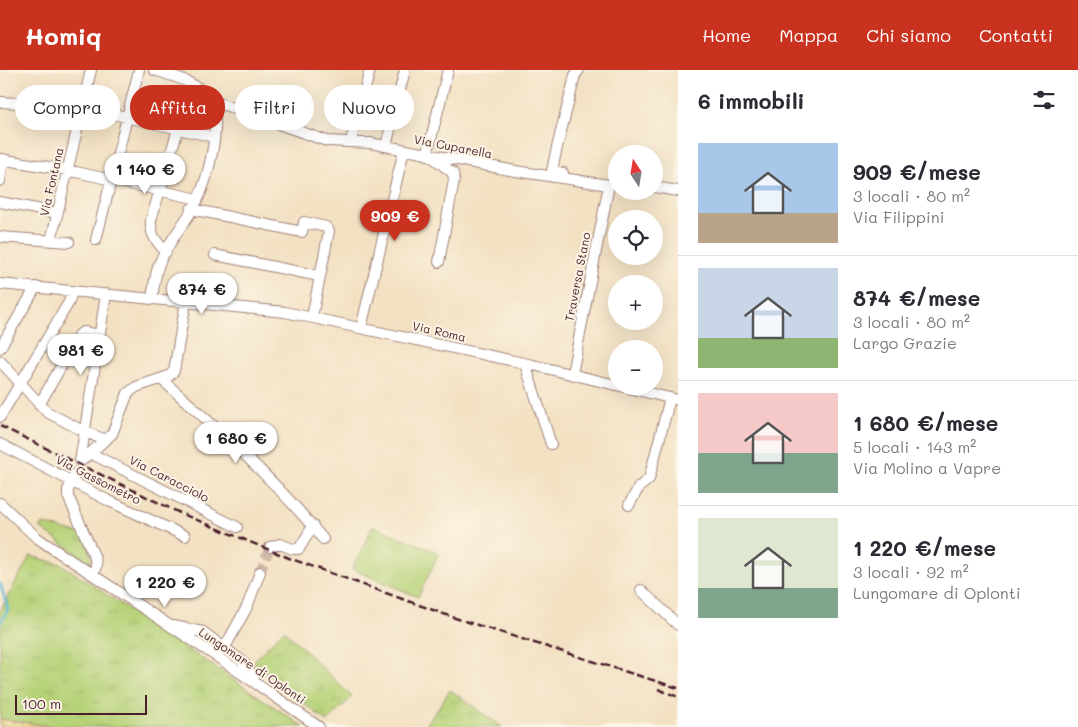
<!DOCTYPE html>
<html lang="it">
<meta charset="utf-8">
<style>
:root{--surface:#fff;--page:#f7f7f7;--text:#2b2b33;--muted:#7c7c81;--line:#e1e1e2;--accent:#c8321e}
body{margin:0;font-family:Mali,sans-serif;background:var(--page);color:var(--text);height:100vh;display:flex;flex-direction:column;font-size:19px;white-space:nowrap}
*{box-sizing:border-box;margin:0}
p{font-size:16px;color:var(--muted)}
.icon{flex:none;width:28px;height:28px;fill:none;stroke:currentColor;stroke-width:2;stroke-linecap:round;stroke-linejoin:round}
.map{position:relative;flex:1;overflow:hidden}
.sheet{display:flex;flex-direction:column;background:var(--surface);width:400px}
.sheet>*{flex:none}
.top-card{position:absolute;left:15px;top:15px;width:475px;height:45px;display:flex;gap:10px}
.needle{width:32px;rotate:348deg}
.controls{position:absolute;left:608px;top:75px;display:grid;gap:10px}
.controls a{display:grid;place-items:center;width:55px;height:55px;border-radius:50%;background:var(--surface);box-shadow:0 5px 20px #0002;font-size:25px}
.scale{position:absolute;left:15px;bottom:12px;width:132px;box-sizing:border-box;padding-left:5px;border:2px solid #4a1f2b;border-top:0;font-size:14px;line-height:18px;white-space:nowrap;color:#4a1f2b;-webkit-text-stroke:4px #fcf5e5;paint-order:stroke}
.price{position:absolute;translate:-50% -42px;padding:0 11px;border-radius:18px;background:#fff;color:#222;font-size:16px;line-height:32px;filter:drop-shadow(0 1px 2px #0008)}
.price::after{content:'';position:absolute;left:50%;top:30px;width:15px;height:11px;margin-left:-8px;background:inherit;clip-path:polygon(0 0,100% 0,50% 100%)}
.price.active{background:var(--accent);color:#fff}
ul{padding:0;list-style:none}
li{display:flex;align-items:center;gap:15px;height:125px;padding:0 20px}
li+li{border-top:1px solid var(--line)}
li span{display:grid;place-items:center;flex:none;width:140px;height:100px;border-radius:0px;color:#555}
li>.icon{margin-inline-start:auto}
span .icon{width:60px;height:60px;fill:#fffc;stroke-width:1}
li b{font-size:21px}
h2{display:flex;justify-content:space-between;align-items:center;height:60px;padding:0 20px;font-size:21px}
.pill{padding:0 18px;border-radius:22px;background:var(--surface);box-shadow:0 5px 20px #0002;font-size:18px;line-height:45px}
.pill.active{background:var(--accent);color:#fff}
header{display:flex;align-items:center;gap:30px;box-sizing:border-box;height:70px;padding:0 25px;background:var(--accent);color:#fff}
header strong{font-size:24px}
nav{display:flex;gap:28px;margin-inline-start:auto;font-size:18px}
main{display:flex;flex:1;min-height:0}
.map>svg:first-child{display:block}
.grass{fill:url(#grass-tufts);stroke:#807851}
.sand{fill:url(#sand-dots);stroke:#9c7c64}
.park{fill:#b6d177;stroke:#807851}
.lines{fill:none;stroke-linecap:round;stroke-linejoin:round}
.stream{stroke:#5ab8d9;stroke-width:2.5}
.minor-tunnel{stroke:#d1baa5;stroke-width:10;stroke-dasharray:10 5;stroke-linecap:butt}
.minor-casing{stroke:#9e8077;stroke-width:12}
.minor{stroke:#fff;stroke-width:10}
.rail{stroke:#4a1f2b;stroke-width:2.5;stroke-dasharray:8 4;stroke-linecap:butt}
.labels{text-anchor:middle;stroke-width:4;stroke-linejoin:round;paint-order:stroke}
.street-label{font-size:12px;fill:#4a1f2b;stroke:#fcf5e5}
</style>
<header>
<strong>Homiq</strong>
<nav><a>Home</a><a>Mappa</a><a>Chi siamo</a><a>Contatti</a></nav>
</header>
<main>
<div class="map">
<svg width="678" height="657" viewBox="0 0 678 657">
<defs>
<pattern id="grass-tufts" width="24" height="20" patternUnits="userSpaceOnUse" patternTransform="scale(1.25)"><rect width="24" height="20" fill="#b6d177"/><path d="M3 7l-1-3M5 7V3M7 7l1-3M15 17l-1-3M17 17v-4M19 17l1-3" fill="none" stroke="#9eb367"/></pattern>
<pattern id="sand-dots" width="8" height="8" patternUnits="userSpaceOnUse" patternTransform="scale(1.25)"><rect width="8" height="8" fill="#eeda9e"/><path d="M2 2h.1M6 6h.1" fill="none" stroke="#cebb88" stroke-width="1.8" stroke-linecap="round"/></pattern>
</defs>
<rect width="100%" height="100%" fill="#fcf5e5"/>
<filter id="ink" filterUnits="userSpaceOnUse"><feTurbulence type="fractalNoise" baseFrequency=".02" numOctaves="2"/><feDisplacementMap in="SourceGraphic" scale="10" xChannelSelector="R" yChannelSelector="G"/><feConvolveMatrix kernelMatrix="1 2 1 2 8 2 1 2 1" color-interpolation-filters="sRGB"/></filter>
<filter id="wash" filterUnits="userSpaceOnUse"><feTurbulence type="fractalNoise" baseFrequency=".0096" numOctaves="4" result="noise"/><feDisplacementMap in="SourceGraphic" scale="20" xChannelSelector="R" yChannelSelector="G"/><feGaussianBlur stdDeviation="1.12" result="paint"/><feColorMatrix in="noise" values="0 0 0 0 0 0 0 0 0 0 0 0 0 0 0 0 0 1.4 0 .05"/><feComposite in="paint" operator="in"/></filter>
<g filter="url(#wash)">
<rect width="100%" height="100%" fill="#f3e1c3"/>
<!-- grass -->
<path class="grass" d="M 43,454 L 81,464 L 89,477 L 92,495 L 40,458 Z
M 30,486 L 61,494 L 304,657 L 57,657 L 0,649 L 0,541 Z
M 284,560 L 352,627 L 327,652 L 253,592 Z
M 450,620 L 502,657 L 425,657 Z"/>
<!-- sand -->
<path class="sand" d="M 0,649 L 57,657 L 0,657 Z"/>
<!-- park -->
<path class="park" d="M 84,264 L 98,266 L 94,292 L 83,289 L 81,295 L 69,291 Z
M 373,456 L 439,483 L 418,527 L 352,499 Z"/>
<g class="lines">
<!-- stream -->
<path class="stream" d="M 0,513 L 8,539 L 0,554"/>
</g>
</g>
<g filter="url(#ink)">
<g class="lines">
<!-- minor-tunnel -->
<path class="minor-tunnel" d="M 260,502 L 270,477"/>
<defs>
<path id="minor" d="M 210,30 L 327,71 L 370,73 L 515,101 L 609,115 L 572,304
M 0,32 L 82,37 L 214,67
M 351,71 L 370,0
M 386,76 L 405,0
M 427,85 L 448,0
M 431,86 L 453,103 L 454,110 L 439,192
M 0,89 L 67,100 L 198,129
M 563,103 L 552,101 C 558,68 568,38 575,5 L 579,0
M 0,111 L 3,89
M 654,117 L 678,121
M 0,132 L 57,143
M 191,139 L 302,162 L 304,152 L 326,157 L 329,161 L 312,247
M 0,167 L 69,172
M 96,170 L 139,0
M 51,171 L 91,0
M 166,182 C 156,171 150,165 151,150 L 178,59
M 215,185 L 319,206
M 0,214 L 285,242 L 533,295 L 616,315
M 152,228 C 154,217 155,205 159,194 C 168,171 187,152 198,129 C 208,108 223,51 210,30 C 198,12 173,6 154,0
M 361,258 L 404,80
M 0,278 L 36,217
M 0,291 L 47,342 L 85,362 L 106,370
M 525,294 L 551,374
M 161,309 C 218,359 275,410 323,469
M 620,316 L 678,330
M 39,335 L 79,265 L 83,262 L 100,265
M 0,347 L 69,232 L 72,221
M 0,374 L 109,431 L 185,466
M 90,383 L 237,457
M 80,392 L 112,364 L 128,323 L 136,317 L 169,306 L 174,301 L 186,231
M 80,392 L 106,224
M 75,404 L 68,420 L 68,426 L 95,488 L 96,496 L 93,505
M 0,433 L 36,467 L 52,478 L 219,588 L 319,657
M 629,435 L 639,417 L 649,409 L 670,328
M 270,477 L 280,474 L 293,479 L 299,479 L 313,456
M 641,520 L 678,555
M 173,556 L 203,562 L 243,592 L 254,608
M 225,577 L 247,537 L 260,502"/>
</defs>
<!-- minor casing -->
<use href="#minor" class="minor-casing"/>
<!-- minor -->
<use href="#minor" class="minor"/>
<!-- rail -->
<path class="rail" d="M 0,356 L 180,443 L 289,488 L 455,548 L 678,618
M 658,619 L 678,627"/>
</g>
</g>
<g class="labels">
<!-- street labels -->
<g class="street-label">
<text transform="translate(453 77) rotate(11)" y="4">Via Cuparella</text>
<text transform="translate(52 112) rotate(-77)" y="4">Via Fontana</text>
<text transform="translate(578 207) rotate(-79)" y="4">Traversa Stano</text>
<text transform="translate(439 262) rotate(13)" y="4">Via Roma</text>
<text transform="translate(169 409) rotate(27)" y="4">Via Caracciolo</text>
<text transform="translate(98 410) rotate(27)" y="4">Via Gassometro</text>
<text transform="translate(252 596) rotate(34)" y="4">Lungomare di Oplonti</text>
</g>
</g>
</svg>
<div class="controls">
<a><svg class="needle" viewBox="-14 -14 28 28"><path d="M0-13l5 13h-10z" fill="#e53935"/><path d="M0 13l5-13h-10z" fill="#7c7c81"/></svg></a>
<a><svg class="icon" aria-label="locate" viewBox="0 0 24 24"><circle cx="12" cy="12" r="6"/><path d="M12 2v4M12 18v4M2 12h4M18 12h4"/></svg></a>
<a>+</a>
<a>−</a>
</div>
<div class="scale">100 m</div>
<b class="price" style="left:145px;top:125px">1 140 €</b>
<b class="price active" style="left:395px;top:172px">909 €</b>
<b class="price" style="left:202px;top:245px">874 €</b>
<b class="price" style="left:81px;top:306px">981 €</b>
<b class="price" style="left:236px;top:394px">1 680 €</b>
<b class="price" style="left:165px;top:538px">1 220 €</b>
<div class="top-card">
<a class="pill">Compra</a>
<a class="pill active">Affitta</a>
<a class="pill">Filtri</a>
<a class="pill">Nuovo</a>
</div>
</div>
<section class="sheet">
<h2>6 immobili<svg class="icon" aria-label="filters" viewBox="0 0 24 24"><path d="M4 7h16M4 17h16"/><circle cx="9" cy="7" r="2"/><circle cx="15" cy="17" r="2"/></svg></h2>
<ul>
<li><span style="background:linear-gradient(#a9c7e8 70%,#b9a48a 0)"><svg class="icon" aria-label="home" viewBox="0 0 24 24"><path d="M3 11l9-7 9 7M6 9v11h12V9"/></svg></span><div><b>909 €/mese</b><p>3 locali · 80 m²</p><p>Via Filippini</p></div></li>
<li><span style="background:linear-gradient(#c9d6e8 70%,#8fb573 0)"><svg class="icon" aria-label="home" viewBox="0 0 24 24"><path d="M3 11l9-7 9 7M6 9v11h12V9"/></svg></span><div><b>874 €/mese</b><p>3 locali · 80 m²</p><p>Largo Grazie</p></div></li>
<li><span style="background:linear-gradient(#f6c9c9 60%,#7fa58c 0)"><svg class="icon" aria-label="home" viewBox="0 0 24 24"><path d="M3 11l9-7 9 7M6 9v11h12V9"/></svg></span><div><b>1 680 €/mese</b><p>5 locali · 143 m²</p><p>Via Molino a Vapre</p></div></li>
<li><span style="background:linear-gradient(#dfe7d0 70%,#7fa58c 0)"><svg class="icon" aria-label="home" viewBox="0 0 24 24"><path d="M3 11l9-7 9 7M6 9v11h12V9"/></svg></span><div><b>1 220 €/mese</b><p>3 locali · 92 m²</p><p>Lungomare di Oplonti</p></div></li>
</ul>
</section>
</main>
